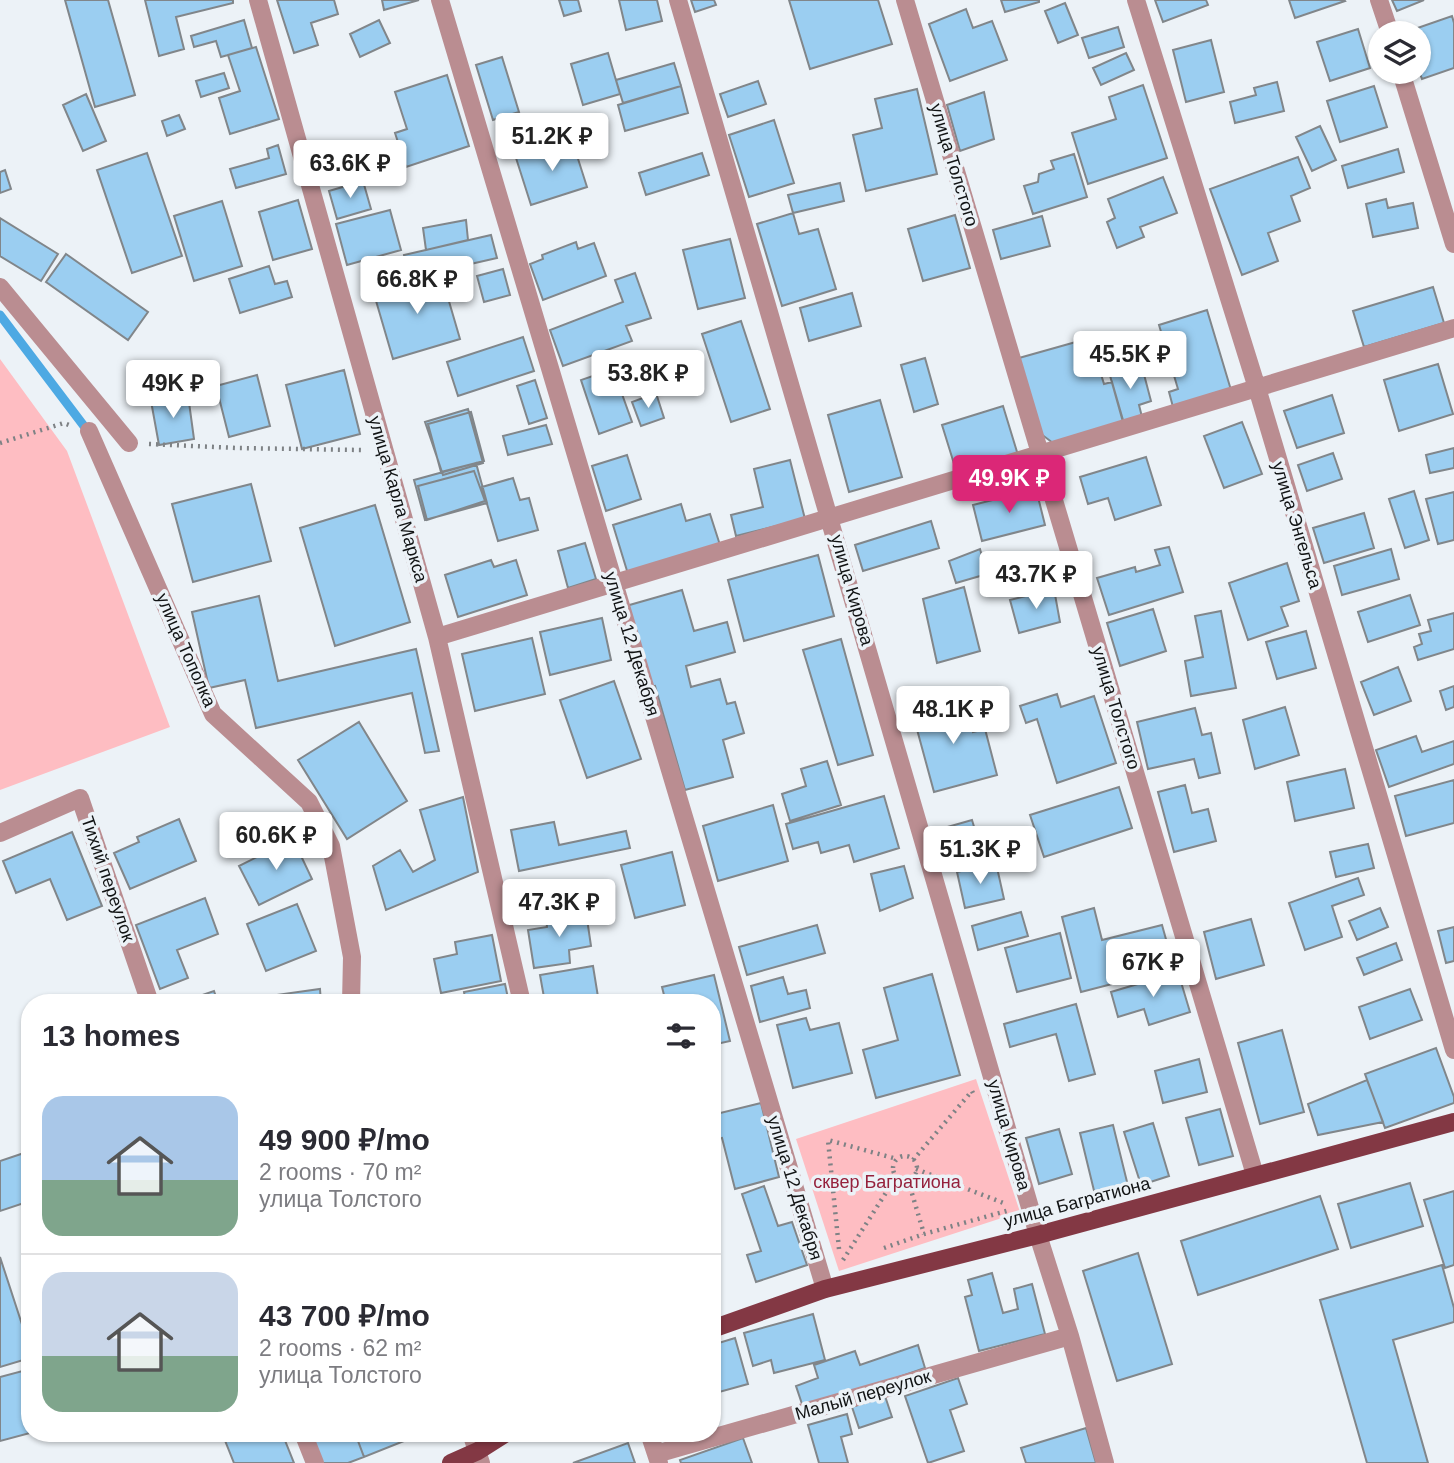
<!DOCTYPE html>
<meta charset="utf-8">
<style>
:root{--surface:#fff;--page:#f7f7f7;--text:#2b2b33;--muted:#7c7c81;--line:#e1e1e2;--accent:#db2777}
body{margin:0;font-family:Arial,sans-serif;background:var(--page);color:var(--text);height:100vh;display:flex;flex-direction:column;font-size:26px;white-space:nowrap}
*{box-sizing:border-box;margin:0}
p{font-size:23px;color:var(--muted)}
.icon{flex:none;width:38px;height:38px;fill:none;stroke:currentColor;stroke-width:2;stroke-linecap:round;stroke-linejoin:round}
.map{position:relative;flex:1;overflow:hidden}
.panel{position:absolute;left:21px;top:994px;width:700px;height:448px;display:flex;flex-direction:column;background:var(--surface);border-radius:28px;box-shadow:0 2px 5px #0004}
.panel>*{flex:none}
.buttons{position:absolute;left:1368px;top:21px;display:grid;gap:14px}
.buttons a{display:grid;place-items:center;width:63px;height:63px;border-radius:50%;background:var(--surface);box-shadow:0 2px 5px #0004;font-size:35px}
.price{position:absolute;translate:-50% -60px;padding:0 16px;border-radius:7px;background:#fff;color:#222;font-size:23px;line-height:46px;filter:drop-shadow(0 2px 4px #0008)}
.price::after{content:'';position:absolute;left:50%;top:42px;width:21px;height:16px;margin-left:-10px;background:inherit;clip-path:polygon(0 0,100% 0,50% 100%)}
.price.on{background:var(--accent);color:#fff}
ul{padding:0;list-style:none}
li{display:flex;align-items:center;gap:21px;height:175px;padding:0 21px}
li+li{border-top:2px solid var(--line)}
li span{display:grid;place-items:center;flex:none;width:196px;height:140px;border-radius:21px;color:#555}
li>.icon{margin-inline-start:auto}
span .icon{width:84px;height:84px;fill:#fffc;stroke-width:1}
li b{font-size:30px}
h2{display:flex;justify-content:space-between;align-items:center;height:84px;padding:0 21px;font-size:30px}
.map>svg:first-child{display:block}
.green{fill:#febdc2}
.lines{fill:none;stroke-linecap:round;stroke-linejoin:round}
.stream{stroke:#4da9e3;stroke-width:9}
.building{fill:#9bcef1;stroke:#81868a;stroke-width:2}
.path{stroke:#7e8285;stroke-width:4.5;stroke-dasharray:2 5;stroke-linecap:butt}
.minor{stroke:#ba8d91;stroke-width:18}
.major{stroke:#833844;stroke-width:18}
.labels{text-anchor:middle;stroke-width:7;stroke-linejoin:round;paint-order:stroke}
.street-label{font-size:18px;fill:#111314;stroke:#ecf2f7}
.park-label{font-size:18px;fill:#95213c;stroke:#ecf2f7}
</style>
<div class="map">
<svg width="1454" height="1463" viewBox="0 0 1454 1463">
<rect width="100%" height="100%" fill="#ecf2f7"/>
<!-- green -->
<path class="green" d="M 0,359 L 67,451 L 170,727 L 0,790 Z
M 976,1079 L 1020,1212 L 839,1271 L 796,1139 Z"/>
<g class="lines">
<!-- stream -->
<path class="stream" d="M 0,315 L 90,434"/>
</g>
<!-- building -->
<path class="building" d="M 65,0 L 108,0 L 135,95 L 95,107 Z
M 145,0 L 233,0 L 233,3 L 176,17 L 184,49 L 159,56 Z
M 277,0 L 334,0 L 338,14 L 311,23 L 318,45 L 294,53 Z
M 382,0 L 419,0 L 384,10 Z
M 559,0 L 578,0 L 581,11 L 564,16 Z
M 619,0 L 657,0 L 662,21 L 626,30 Z
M 691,0 L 714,0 L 716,5 L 695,12 Z
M 789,0 L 878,0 L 892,44 L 810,69 Z
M 1001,0 L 1039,0 L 1039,2 L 1005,12 Z
M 1155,0 L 1206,0 L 1208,5 L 1163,22 Z
M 1289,0 L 1344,0 L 1345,1 L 1295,18 Z
M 1392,0 L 1424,0 L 1397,11 Z
M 1065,3 L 1078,35 L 1058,43 L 1045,11 Z
M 966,9 L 973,28 L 992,21 L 1007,60 L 950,81 L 929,24 Z
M 1452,16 L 1454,23 L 1454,68 L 1422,79 L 1419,71 L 1419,33 L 1406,32 Z
M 244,20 L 252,48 L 221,57 L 216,41 L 194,47 L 191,36 Z
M 379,20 L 390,43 L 360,57 L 350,34 Z
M 1118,27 L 1124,47 L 1089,58 L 1082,38 Z
M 1358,29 L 1370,68 L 1330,81 L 1317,42 Z
M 1211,40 L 1224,92 L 1186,102 L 1173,50 Z
M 256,47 L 279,119 L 230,134 L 219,98 L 240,91 L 228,55 Z
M 608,53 L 620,94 L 583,105 L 571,64 Z
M 1126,53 L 1134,70 L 1101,85 L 1093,68 Z
M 502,57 L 519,112 L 493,120 L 476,65 Z
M 674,63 L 681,86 L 623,103 L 616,80 Z
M 224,73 L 229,88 L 201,97 L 196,81 Z
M 447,75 L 469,146 L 406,167 L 395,133 L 407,129 L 395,92 Z
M 758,81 L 766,104 L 728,117 L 720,94 Z
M 1277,82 L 1284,111 L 1235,123 L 1230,102 L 1256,95 L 1254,88 Z
M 1143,85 L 1167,158 L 1088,184 L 1072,133 L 1116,119 L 1109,97 Z
M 681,86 L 688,113 L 625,131 L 618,105 Z
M 1374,86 L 1387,127 L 1340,142 L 1327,101 Z
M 917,89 L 937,174 L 866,191 L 853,135 L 882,128 L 875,99 Z
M 984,92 L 994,139 L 960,151 L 947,105 Z
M 86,94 L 106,141 L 83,151 L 63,105 Z
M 179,115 L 185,129 L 167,136 L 162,121 Z
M 774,120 L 794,183 L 749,197 L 729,135 Z
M 1320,126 L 1336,160 L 1312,171 L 1296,137 Z
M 572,140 L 587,187 L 531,205 L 516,158 Z
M 278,145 L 286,174 L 236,188 L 230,169 L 269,158 L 267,149 Z
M 1398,149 L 1404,172 L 1348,188 L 1342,166 Z
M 147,153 L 182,256 L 132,273 L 97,170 Z
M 702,153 L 709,175 L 646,195 L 639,173 Z
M 1074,154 L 1087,197 L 1033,214 L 1024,186 L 1038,182 L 1039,174 L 1054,169 L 1051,161 Z
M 1298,157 L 1310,188 L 1291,196 L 1300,221 L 1268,233 L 1278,261 L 1242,275 L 1210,189 Z
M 5,170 L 11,189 L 0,193 L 0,172 Z
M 1163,177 L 1177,213 L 1140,227 L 1144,237 L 1117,248 L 1107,222 L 1115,218 L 1108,199 Z
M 363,181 L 371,209 L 337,219 L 329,191 Z
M 840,183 L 844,201 L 793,213 L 788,195 Z
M 1386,199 L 1388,208 L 1413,203 L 1418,228 L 1373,237 L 1366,204 Z
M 298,200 L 312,249 L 273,260 L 259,212 Z
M 222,201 L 242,266 L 194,281 L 174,216 Z
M 390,210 L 401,250 L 347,265 L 336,224 Z
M 793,213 L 799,234 L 818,229 L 836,289 L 782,306 L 757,224 Z
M 955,215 L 970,268 L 923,281 L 908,229 Z
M 1042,216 L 1050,246 L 1001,259 L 993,230 Z
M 0,218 L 58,254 L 41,281 L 0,256 Z
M 466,220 L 468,240 L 426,250 L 423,228 Z
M 491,235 L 497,258 L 409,278 L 404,255 Z
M 730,239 L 745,298 L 698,309 L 683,250 Z
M 576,242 L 578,249 L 594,243 L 606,276 L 543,300 L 530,264 L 543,259 L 542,255 Z
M 66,254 L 148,312 L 128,340 L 46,282 Z
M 269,266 L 275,284 L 287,281 L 292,297 L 240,313 L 229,279 Z
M 503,269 L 510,295 L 484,302 L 477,276 Z
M 635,273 L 651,318 L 626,326 L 632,341 L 563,366 L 550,330 L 623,302 L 615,280 Z
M 441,274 L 460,339 L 393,359 L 374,294 Z
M 1433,287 L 1444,323 L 1364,347 L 1353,311 Z
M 852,293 L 861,326 L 809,341 L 800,308 Z
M 1207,310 L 1231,390 L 1173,407 L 1169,392 L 1178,389 L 1159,325 Z
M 741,321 L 770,409 L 731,422 L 702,334 Z
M 523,337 L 534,371 L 458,396 L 447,362 Z
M 1090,338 L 1104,384 L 1112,382 L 1125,427 L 1057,446 L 1041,434 L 1019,358 Z
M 925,358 L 938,404 L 914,412 L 901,365 Z
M 1141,363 L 1151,401 L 1139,405 L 1142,417 L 1123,422 L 1109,372 Z
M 1438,364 L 1453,414 L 1399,431 L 1384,380 Z
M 613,369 L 632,422 L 599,434 L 581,380 Z
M 344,370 L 360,434 L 302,449 L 286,385 Z
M 257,375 L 270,426 L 229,437 L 216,386 Z
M 535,380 L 547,418 L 529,424 L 517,386 Z
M 656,393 L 664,418 L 641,426 L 632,402 Z
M 188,395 L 194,439 L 159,445 L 151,401 Z
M 1332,395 L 1344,433 L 1297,448 L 1284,411 Z
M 880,400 L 902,477 L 849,492 L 828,415 Z
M 1003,406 L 1021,465 L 960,483 L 942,425 Z
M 468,409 L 483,463 L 443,475 L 425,422 Z
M 471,412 L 484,461 L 441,472 L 428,424 Z
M 1242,422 L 1262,474 L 1224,488 L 1204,436 Z
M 546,425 L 552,444 L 508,455 L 503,436 Z
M 1454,448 L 1454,468 L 1430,473 L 1426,455 Z
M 1333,453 L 1342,479 L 1307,491 L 1298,465 Z
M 627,455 L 641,499 L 606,511 L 592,466 Z
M 1146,457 L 1161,505 L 1115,520 L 1108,498 L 1088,504 L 1080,477 Z
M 790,460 L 805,519 L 736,536 L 731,515 L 763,507 L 754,469 Z
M 476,463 L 487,503 L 425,520 L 414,480 Z
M 474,471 L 485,501 L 427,520 L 418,486 Z
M 513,478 L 520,500 L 529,498 L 538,530 L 498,541 L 482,487 Z
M 251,484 L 271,561 L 193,582 L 172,504 Z
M 1036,489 L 1045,525 L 982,541 L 973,505 Z
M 1414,491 L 1429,540 L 1405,548 L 1389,499 Z
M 1454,492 L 1454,540 L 1438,544 L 1426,499 Z
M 681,504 L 686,521 L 710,514 L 720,545 L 628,574 L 613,525 Z
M 375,505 L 410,622 L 335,646 L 300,528 Z
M 1364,513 L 1374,548 L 1324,563 L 1313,528 Z
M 931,521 L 939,548 L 863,571 L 855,545 Z
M 585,543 L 596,579 L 568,588 L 558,551 Z
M 1169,547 L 1183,592 L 1109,615 L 1097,578 L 1135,567 L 1136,572 L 1160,565 L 1155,550 Z
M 980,549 L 987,574 L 956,583 L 949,561 Z
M 1391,549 L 1399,579 L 1342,595 L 1334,566 Z
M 818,555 L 834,616 L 744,641 L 728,580 Z
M 491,560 L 494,567 L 516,560 L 527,595 L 458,617 L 445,575 Z
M 1287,563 L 1299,601 L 1281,607 L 1288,626 L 1248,640 L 1229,583 Z
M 964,587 L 980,651 L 937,663 L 923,599 Z
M 1054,589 L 1060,622 L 1019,633 L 1010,600 Z
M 682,590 L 694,631 L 727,622 L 735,652 L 686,666 L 691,687 L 720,679 L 727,704 L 735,702 L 744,733 L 723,740 L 733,777 L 685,790 L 655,686 L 649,687 L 626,606 Z
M 1410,595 L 1420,625 L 1368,642 L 1358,612 Z
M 259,596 L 278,681 L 416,649 L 439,751 L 425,753 L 412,693 L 256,728 L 245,680 L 209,688 L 192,612 Z
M 1153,609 L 1166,651 L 1120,666 L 1107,623 Z
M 1221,611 L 1236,688 L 1191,696 L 1185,661 L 1203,657 L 1195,616 Z
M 1454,613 L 1454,649 L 1418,660 L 1414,647 L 1422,644 L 1419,634 L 1431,631 L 1428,620 Z
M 602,618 L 611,660 L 550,675 L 540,632 Z
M 1306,631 L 1316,668 L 1277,679 L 1266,642 Z
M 532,638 L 545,694 L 475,711 L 462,654 Z
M 841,639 L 873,755 L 838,765 L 803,650 Z
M 1398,667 L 1411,701 L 1374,715 L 1361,682 Z
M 614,681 L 641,759 L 587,778 L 560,700 Z
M 1454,686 L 1454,707 L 1446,710 L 1440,691 Z
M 1057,694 L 1061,707 L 1094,696 L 1116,763 L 1057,783 L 1037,719 L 1026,723 L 1020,706 Z
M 964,697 L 973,732 L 985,729 L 997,775 L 934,792 L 912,711 Z
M 1285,707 L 1299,755 L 1255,769 L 1243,720 Z
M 1195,708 L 1202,735 L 1211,733 L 1220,773 L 1199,778 L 1194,759 L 1148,769 L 1137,722 Z
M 359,722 L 407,801 L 347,839 L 298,760 Z
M 1416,736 L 1422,752 L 1454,741 L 1454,764 L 1389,787 L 1376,750 Z
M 827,761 L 841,805 L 790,821 L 782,794 L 806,786 L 801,769 Z
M 1345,769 L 1354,808 L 1295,821 L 1287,782 Z
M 1454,780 L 1454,823 L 1406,836 L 1395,796 Z
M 1185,785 L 1192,813 L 1208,809 L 1216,841 L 1174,852 L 1158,792 Z
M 1119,787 L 1132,828 L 1044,857 L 1030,815 Z
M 884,796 L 899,848 L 854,862 L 849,845 L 821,853 L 818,842 L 793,849 L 786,824 Z
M 463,797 L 478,872 L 386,910 L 373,866 L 400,850 L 413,872 L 435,860 L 420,810 Z
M 773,805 L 788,861 L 718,881 L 703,826 Z
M 179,819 L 196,861 L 130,889 L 114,853 L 139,842 L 137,837 Z
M 972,820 L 978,840 L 949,848 L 944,828 Z
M 554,822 L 559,845 L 626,831 L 630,848 L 519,871 L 511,830 Z
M 72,832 L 102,906 L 67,920 L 50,879 L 16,893 L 3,861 Z
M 293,839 L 312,879 L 259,905 L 239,866 Z
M 1368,844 L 1374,868 L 1336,877 L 1330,852 Z
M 672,852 L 685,905 L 635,918 L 621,865 Z
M 996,863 L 1004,899 L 965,908 L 957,872 Z
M 904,866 L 913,898 L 880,911 L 871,874 Z
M 1358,878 L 1364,895 L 1332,906 L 1342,937 L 1305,950 L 1289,903 Z
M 205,898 L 218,934 L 177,950 L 188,978 L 160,989 L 136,925 Z
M 297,904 L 316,951 L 266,971 L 247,924 Z
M 1094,908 L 1102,940 L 1162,925 L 1174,968 L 1081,992 L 1062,917 Z
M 1380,908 L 1388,927 L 1357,940 L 1349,921 Z
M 586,912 L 591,946 L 569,950 L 570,963 L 534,968 L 528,930 L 547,927 L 546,918 Z
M 1021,912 L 1028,936 L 978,950 L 972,926 Z
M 1251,919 L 1264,965 L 1216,979 L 1204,932 Z
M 817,925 L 825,953 L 747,975 L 739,947 Z
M 1454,927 L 1454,961 L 1446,963 L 1438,931 Z
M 1060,933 L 1071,978 L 1017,992 L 1005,948 Z
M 492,935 L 501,981 L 441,993 L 434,959 L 457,954 L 455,942 Z
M 1396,943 L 1402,960 L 1364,975 L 1357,958 Z
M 593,966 L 599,1003 L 545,1003 L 540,975 Z
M 1178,972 L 1190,1012 L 1149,1025 L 1144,1009 L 1118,1017 L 1111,992 Z
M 932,974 L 960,1075 L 876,1098 L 863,1050 L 898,1040 L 884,988 Z
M 714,975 L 730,1041 L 712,1045 L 712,1003 L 666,1003 L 662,987 Z
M 783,977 L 788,994 L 806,990 L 810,1008 L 760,1022 L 751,986 Z
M 505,984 L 509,1003 L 466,1003 L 464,992 Z
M 320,989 L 321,1003 L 276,1003 L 276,995 Z
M 1410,989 L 1422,1020 L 1370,1039 L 1359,1007 Z
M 214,991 L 218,1003 L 179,1003 Z
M 1076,1004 L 1095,1074 L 1069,1081 L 1056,1034 L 1010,1047 L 1004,1024 Z
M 806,1018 L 810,1030 L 839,1023 L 852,1073 L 793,1088 L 777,1025 Z
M 1282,1030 L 1304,1112 L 1260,1124 L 1238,1043 Z
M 1436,1048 L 1454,1097 L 1454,1103 L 1385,1128 L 1365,1074 Z
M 1199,1059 L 1207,1092 L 1163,1103 L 1155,1071 Z
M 1367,1080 L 1383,1122 L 1318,1135 L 1308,1104 Z
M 761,1103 L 779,1177 L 735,1189 L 722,1138 L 712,1140 L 712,1115 Z
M 1220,1109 L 1233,1156 L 1199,1165 L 1186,1118 Z
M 1153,1123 L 1169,1176 L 1141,1185 L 1124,1132 Z
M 1113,1125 L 1130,1194 L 1097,1203 L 1080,1133 Z
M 1059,1129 L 1072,1174 L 1039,1184 L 1026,1138 Z
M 30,1151 L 30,1201 L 0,1211 L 0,1161 Z
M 1410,1183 L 1423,1226 L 1351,1248 L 1338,1204 Z
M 764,1186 L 778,1226 L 792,1222 L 807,1265 L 756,1282 L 747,1255 L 761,1251 L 742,1194 Z
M 1454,1191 L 1454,1265 L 1445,1268 L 1424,1200 Z
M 1320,1196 L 1338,1249 L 1198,1295 L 1181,1241 Z
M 1138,1253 L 1172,1364 L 1117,1381 L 1083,1271 Z
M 0,1257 L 30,1349 L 30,1358 L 0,1367 Z
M 1442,1265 L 1454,1308 L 1454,1322 L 1393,1340 L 1428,1463 L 1367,1463 L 1320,1300 Z
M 992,1273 L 1003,1313 L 1018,1309 L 1014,1289 L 1032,1284 L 1045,1334 L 979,1351 L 965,1297 L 972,1295 L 968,1280 Z
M 813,1314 L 825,1360 L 774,1373 L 771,1360 L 753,1366 L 744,1333 Z
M 735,1338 L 748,1384 L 712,1394 L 712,1345 Z
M 918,1345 L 925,1368 L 804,1410 L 796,1386 L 818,1378 L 814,1365 L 855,1351 L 860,1365 Z
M 30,1369 L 30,1433 L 0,1441 L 0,1377 Z
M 958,1378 L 967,1404 L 950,1410 L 964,1451 L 928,1463 L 905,1396 Z
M 885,1396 L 892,1417 L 859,1428 L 852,1407 Z
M 847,1414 L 852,1434 L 841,1437 L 848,1463 L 819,1463 L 808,1425 Z
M 1086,1428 L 1096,1463 L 1026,1463 L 1021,1448 Z
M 222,1433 L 282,1433 L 294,1463 L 234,1463 Z
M 311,1433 L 355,1433 L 364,1457 L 348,1463 L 322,1463 Z
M 355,1433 L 424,1433 L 364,1457 Z
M 743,1438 L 752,1463 L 681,1463 L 680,1460 Z
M 628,1443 L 635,1463 L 573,1463 Z"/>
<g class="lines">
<!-- path -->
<path class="path" d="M 0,443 L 64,423 L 69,425
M 149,444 L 237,448 L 361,450
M893 1168a12 12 0 1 1 24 0a12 12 0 1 1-24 0Z
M 913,1160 L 972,1091 L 973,1093
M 916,1169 L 1006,1204
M 908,1180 L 924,1234
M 884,1248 L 924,1234 L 1010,1210
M 839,1249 L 828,1140 L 897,1159
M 843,1260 L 896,1177"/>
<!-- minor -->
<path class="minor" d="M 258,0 L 437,637 L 522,1003
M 440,0 L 825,1289
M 678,0 L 1038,1235 L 1070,1336 L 1105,1463
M 905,0 L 1255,1175
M 1136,0 L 1257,388 L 1454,1050
M 1379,0 L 1390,33
M 1401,72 L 1454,244
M 0,287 L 129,443
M 89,431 L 213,714 L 309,802 L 331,846 L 352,957 L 351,1003
M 437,637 L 1454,328
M 0,833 L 80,798 L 150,1003
M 303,1433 L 315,1463
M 471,1433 L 481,1463
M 649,1433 L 659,1463
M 656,1454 L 1070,1336"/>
<!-- major -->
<path class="major" d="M 712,1329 L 825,1289 L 1038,1235 L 1454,1122
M 451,1463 L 478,1451 L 506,1433"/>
</g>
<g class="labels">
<!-- street labels -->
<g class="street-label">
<text transform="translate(954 165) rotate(73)" y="6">улица Толстого</text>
<text transform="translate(398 499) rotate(74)" y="6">улица Карла Маркса</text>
<text transform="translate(1297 525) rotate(73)" y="6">улица Энгельса</text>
<text transform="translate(852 590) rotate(74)" y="6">улица Кирова</text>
<text transform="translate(632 644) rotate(73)" y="6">улица 12 Декабря</text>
<text transform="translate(186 650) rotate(66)" y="6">улица Тополка</text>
<text transform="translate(1116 708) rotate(73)" y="6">улица Толстого</text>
<text transform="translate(108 879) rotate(71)" y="6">Тихий переулок</text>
<text transform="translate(1009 1135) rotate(74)" y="6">улица Кирова</text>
<text transform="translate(795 1188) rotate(73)" y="6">улица 12 Декабря</text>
<text transform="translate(1077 1202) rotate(-15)" y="6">улица Багратиона</text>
<text transform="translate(863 1395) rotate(-16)" y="6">Малый переулок</text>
</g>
<!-- park labels -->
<g class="park-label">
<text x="887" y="1188">сквер Багратиона</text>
</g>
</g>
</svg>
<div class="buttons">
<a><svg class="icon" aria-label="layers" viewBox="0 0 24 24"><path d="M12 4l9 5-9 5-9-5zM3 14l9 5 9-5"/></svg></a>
</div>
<b class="price" style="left:552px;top:173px">51.2K ₽</b>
<b class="price" style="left:350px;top:200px">63.6K ₽</b>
<b class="price" style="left:417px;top:316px">66.8K ₽</b>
<b class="price" style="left:1130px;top:391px">45.5K ₽</b>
<b class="price" style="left:648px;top:410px">53.8K ₽</b>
<b class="price" style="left:173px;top:420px">49K ₽</b>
<b class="price on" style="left:1009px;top:515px">49.9K ₽</b>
<b class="price" style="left:1036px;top:611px">43.7K ₽</b>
<b class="price" style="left:953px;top:746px">48.1K ₽</b>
<b class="price" style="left:276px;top:872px">60.6K ₽</b>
<b class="price" style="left:980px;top:886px">51.3K ₽</b>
<b class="price" style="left:559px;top:939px">47.3K ₽</b>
<b class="price" style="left:1153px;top:999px">67K ₽</b>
<section class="panel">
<h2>13 homes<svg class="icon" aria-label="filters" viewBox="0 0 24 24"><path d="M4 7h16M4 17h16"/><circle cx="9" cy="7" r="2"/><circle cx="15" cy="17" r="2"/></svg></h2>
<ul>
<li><span style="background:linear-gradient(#a9c7e8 60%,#7fa58c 0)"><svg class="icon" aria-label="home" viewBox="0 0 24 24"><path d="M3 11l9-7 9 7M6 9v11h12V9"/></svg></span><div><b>49 900 ₽/mo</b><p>2 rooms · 70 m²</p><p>улица Толстого</p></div></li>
<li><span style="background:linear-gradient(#c9d6e8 60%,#7fa58c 0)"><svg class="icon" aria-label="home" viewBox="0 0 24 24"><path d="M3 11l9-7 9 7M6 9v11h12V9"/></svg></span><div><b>43 700 ₽/mo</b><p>2 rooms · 62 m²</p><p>улица Толстого</p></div></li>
</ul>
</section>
</div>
